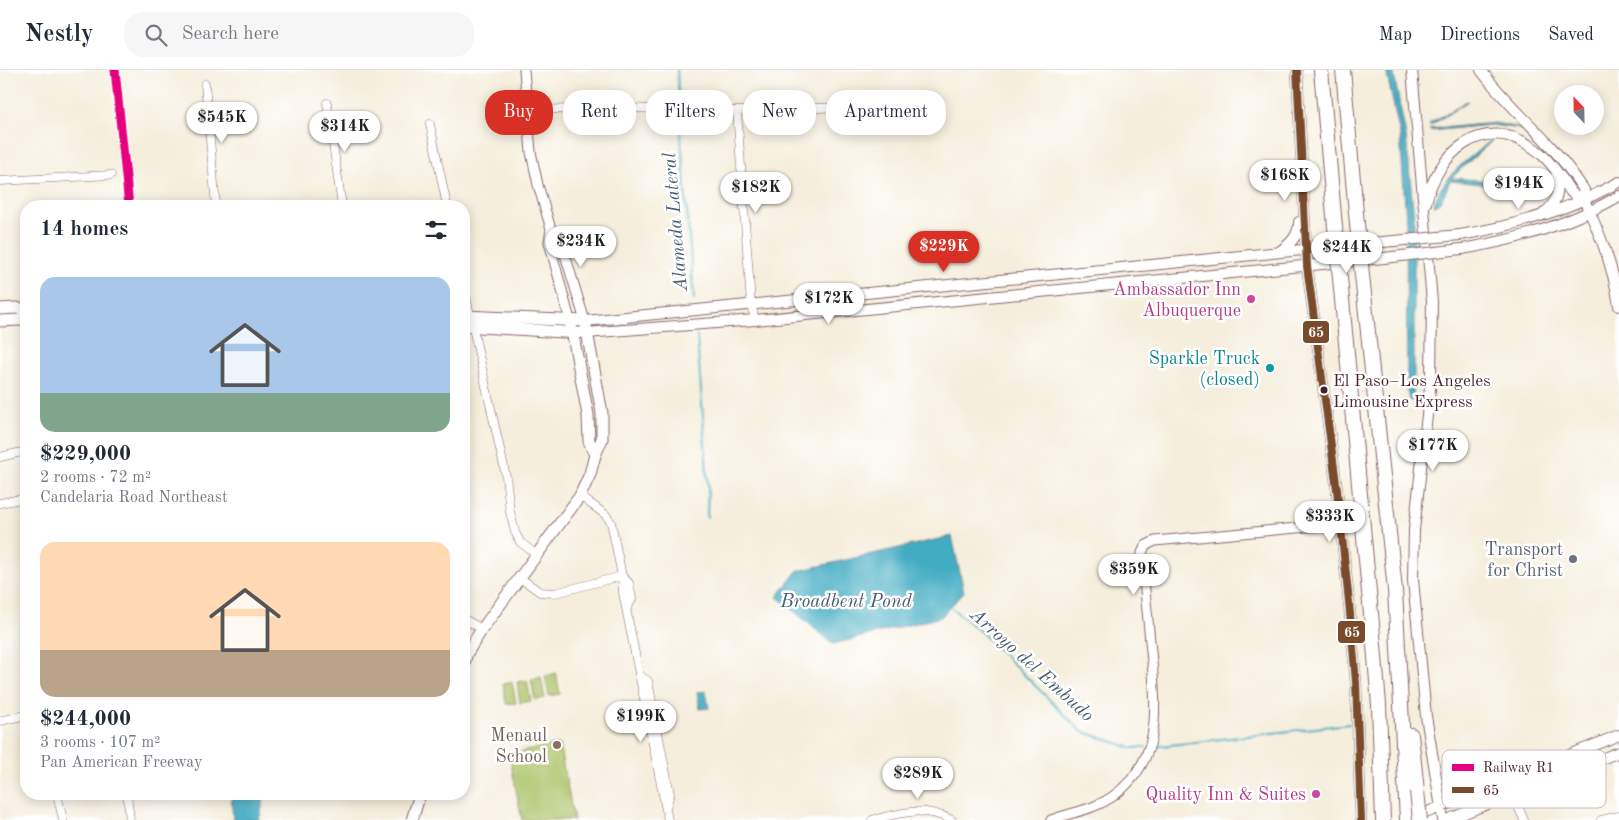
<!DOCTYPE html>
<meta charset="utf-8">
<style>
:root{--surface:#fff;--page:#f6f6f7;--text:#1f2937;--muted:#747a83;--line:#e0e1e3;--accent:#d93025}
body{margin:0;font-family:"Old Standard TT",serif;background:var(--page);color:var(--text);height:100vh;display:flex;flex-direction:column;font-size:19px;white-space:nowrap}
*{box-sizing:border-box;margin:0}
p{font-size:16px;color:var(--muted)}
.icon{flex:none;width:28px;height:28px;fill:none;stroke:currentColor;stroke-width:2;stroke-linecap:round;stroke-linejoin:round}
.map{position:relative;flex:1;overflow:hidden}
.panel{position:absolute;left:20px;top:130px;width:450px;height:600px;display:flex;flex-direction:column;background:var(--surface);border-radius:20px;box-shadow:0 2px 12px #0003}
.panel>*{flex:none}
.top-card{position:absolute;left:485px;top:20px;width:475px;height:45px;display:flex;gap:10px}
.needle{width:32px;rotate:338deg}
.tools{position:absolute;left:1554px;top:15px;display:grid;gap:10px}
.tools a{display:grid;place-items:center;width:50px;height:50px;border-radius:50%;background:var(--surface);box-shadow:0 2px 12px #0003;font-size:25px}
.price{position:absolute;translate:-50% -42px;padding:0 11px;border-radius:18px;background:#fff;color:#222;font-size:16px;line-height:32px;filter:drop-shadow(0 1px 2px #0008)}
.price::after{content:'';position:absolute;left:50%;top:30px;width:15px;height:11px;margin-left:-8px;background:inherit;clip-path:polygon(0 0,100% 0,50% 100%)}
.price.active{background:var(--accent);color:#fff}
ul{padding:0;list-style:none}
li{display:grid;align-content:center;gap:10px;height:265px;padding:0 20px}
li span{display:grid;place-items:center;height:155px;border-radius:15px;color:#555}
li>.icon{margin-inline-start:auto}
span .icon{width:90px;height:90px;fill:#fffc;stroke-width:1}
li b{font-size:21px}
h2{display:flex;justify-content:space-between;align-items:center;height:60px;padding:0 20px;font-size:21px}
.pill{padding:0 18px;border-radius:20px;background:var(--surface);box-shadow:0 2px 12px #0003;font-size:18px;line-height:45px}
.pill.active{background:var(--accent);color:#fff}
header{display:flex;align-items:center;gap:30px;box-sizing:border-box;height:70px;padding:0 25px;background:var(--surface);border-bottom:1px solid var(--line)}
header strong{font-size:24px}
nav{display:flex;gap:28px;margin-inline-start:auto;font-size:18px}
.search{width:350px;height:45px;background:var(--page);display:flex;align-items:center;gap:12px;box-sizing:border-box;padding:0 18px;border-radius:20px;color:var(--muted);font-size:19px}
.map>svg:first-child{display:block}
.green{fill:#acc368;stroke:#7b714a}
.water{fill:#43acc2;stroke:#466676}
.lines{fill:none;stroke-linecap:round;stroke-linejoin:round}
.stream{stroke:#43acc2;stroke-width:2}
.minor-casing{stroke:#866769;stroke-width:9}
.tertiary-casing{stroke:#866769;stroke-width:11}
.secondary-casing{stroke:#866769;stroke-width:12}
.primary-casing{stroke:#866769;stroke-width:13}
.motorway-casing{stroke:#866769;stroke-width:16}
.minor{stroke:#fff;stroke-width:8}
.tertiary{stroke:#fff;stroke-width:9}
.secondary{stroke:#fff;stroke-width:10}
.primary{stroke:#fff;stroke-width:11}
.motorway{stroke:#fff;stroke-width:14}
.secondary-bridge-casing{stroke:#866769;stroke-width:12;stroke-linecap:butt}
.motorway-bridge-casing{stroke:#866769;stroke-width:16;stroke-linecap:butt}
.secondary-bridge{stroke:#fff;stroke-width:10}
.motorway-bridge{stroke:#fff;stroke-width:14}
.bus-1-casing{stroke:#fff;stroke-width:11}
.bus-1{stroke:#7a4b2a;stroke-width:8}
.rail-1-casing{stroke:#fff;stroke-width:12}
.rail-1{stroke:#e5007d;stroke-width:9}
.hotel-dot{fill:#d1479c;stroke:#fff;stroke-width:2}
.culture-dot{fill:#0f9aa8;stroke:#fff;stroke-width:2}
.bus-dot{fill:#4a1f2b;stroke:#fff;stroke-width:2}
.worship-dot{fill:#6b7280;stroke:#fff;stroke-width:2}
.education-dot{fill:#8d6e63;stroke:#fff;stroke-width:2}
.labels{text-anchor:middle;stroke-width:5;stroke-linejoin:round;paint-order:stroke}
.bus-label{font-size:17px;fill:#4a1f2b;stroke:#fff;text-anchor:start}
.hotel-label{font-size:18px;fill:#b23c85;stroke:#fff;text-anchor:end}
.culture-label{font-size:18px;fill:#0d838f;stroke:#fff;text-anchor:end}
.worship-label{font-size:18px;fill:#5b616d;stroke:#fff;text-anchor:end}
.education-label{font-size:18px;fill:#785e54;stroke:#fff;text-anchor:end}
.water-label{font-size:19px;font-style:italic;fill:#475e6f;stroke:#fff}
.key{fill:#fff;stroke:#c9bcbf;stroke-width:1}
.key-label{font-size:14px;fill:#4a1f2b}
.line-badge{stroke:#fff;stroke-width:2}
.badge-label{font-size:14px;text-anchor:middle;font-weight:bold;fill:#fff}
</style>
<header>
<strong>Nestly</strong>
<div class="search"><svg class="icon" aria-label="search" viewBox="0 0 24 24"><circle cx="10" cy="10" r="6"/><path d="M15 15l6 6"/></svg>Search here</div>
<nav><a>Map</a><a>Directions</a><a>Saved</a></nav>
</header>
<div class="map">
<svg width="1619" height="750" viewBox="0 0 1619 750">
<rect width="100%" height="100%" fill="#fff"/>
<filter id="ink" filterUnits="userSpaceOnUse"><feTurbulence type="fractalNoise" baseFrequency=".02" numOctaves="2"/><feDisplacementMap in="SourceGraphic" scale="10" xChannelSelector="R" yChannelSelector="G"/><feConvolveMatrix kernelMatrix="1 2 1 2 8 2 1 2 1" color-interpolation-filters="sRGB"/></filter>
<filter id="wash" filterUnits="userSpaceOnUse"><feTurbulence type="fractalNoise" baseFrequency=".0096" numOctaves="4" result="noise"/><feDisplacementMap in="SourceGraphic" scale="20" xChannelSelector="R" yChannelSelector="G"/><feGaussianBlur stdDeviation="1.12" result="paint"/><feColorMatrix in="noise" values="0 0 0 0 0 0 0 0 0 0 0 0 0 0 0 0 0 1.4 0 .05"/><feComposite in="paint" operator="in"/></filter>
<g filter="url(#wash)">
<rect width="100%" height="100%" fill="#f5eedc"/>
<!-- green -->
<path class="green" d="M 556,603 L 560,624 L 549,626 L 545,606 Z
M 541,607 L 545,628 L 535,630 L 531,609 Z
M 527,610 L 531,631 L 520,633 L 517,612 Z
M 512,612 L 516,633 L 506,634 L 503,614 Z
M 559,674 L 574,750 L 522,750 L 509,684 Z"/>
<!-- water -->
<path class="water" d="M 1386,0 L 1393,0 L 1406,66 L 1414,149 L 1414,311 L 1413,331 L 1409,330 L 1407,320 L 1406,150 L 1403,106 L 1400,65 Z
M 1468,31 L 1430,56 L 1429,54 L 1465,32 Z
M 1495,53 L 1528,60 L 1491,55 L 1430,61 L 1430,59 Z
M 1490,71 L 1492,71 L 1451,108 L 1536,114 L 1544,113 L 1545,114 L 1536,116 L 1482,114 L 1450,111 C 1446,120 1442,133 1434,136 C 1440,107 1469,89 1490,71 Z
M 952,466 L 964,522 L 941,547 L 833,574 L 777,527 L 797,501 Z
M 706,621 L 709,638 L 700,639 L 697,622 Z
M 231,724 L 265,724 L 259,750 L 233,750 Z"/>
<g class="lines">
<!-- stream -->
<path class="stream" d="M 677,0 L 679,34
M 679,42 L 694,229
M 697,266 L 708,416 L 707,447
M 948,535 L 982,563 L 1081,661 L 1132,678 L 1146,677
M 1153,677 L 1349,654"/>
</g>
</g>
<g filter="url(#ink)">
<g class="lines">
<defs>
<path id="minor" d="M 205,14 L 216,136
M 327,33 L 342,136
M 527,40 L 624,38 L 737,41 L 871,36
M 737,41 L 751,234 L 755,250
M 430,54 L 447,136
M 0,111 L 111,105
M 464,218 L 506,406 L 510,442 L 515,462 L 520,472 L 537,485
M 0,387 L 26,381
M 580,426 L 606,445 L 611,452 L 622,506 L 623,523 L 668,750
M 0,433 L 26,428
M 622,506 L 629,513 L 632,529 L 627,539
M 520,508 L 540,522 L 555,523 L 622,506
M 464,549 L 482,559
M 640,606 L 648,611 L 670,724 L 666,737
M 0,651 L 26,645
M 1507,711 L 1524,750
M 57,724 L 63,750
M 127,724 L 130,750
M 872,750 C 903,742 923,736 952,750
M 1601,750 L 1619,746"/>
<path id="tertiary" d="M 524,0 L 531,82 L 538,115 L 551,159 L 560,168 L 585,251
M 551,159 L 549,172 L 570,250
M 1051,750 C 1072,742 1093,740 1112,727 C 1164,690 1156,637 1151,581 C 1148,551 1145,520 1142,490 L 1142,483 L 1145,476 L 1155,471 L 1340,454"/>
<path id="secondary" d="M 1297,0 L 1307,196 L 1337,420 L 1349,532 L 1356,612 L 1361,750
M 1412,0 L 1432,232 L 1431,310 L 1414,460 L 1413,510 L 1426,646 L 1443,750
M 1481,0 C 1501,28 1528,51 1551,77 C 1563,90 1574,105 1584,120 L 1583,130
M 1426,133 C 1437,84 1482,43 1532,77 C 1545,85 1554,98 1563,110 C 1566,114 1568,119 1572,123 C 1575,126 1581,127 1584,131 C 1588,137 1591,145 1594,152 C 1606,179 1615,206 1619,236
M 1543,144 C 1557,134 1560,121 1556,105
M 1460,165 C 1516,156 1569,140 1619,112
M 1462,179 C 1517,170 1571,154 1619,126
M 1279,182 C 1290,174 1299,166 1299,152
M 585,251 L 1383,172
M 586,263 L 755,250 L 1384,188
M 1413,748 L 1619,665
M 1447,750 L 1619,682"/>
<path id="primary" d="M 0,239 L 17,238 L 26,240
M 464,246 L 585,251 L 602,343 L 602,369 L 595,385 L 590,404 L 580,426 L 482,559 L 467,583 L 464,593
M 570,250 L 588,345 L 589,371 L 595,385
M 0,251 L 19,250 L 26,246
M 464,256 L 579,263
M 412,750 L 420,724"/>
<path id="motorway" d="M 1321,0 L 1335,157
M 1343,0 L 1357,154
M 1362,205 L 1395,520 L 1407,750
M 1340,208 L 1375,587 L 1379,635 L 1383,750
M 1411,665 L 1417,721"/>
</defs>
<!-- minor casing -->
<use href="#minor" class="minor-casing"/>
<!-- tertiary casing -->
<use href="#tertiary" class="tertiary-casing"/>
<!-- secondary casing -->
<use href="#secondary" class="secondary-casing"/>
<!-- primary casing -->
<use href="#primary" class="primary-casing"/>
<!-- motorway casing -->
<use href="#motorway" class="motorway-casing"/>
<!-- minor -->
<use href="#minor" class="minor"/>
<!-- tertiary -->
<use href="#tertiary" class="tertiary"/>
<!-- secondary -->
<use href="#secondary" class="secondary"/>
<!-- primary -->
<use href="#primary" class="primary"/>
<!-- motorway -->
<use href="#motorway" class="motorway"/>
<defs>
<path id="secondary-bridge" d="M 1383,172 L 1460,165
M 1384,188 L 1462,179"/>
<path id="motorway-bridge" d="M 1357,154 L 1362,205
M 1335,157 L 1340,208
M 1417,721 L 1420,750"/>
</defs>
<!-- secondary-bridge casing -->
<use href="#secondary-bridge" class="secondary-bridge-casing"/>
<!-- motorway-bridge casing -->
<use href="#motorway-bridge" class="motorway-bridge-casing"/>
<!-- secondary-bridge -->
<use href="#secondary-bridge" class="secondary-bridge"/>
<!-- motorway-bridge -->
<use href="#motorway-bridge" class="motorway-bridge"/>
<defs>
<path id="bus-1" d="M 1297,0 L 1307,196 L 1337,420 L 1349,532 L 1356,612 L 1361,750"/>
</defs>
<!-- bus-1 casing -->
<use href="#bus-1" class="bus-1-casing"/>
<!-- bus-1 -->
<use href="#bus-1" class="bus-1"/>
<defs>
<path id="rail-1" d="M 115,0 L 129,136"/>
</defs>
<!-- rail-1 casing -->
<use href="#rail-1" class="rail-1-casing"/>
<!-- rail-1 -->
<use href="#rail-1" class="rail-1"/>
</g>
</g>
<!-- markers -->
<g class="hotel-dot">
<circle cx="1251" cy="229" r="5"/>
<circle cx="1316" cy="724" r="5"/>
</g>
<circle class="culture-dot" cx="1270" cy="298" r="5"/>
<circle class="bus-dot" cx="1324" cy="320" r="4.5"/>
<circle class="worship-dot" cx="1573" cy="489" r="5"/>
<circle class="education-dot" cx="557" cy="675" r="5"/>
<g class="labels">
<!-- bus labels -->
<g class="bus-label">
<text x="1333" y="316">El Paso–Los Angeles<tspan x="1333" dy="21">Limousine Express</tspan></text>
</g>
<!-- hotel labels -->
<g class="hotel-label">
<text x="1241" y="225">Ambassador Inn<tspan x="1241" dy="21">Albuquerque</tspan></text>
<text x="1306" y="730">Quality Inn &amp; Suites</text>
</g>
<!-- culture labels -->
<g class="culture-label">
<text x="1260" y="294">Sparkle Truck<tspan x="1260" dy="21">(closed)</tspan></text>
</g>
<!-- worship labels -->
<g class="worship-label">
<text x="1563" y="485">Transport<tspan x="1563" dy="21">for Christ</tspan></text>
</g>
<!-- education labels -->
<g class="education-label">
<text x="547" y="671">Menaul<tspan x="547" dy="21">School</tspan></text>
</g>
<!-- water labels -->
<g class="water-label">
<text transform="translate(674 152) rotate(-95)" y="7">Alameda Lateral</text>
<text x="846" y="537">Broadbent Pond</text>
<text transform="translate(1033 594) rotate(42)" y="7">Arroyo del Embudo</text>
</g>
</g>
<!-- legend -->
<rect x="1442" y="680" width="164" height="58" rx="8" class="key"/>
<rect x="1452" y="694" width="22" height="7" fill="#e5007d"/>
<rect x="1452" y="717" width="22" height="6" fill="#7a4b2a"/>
<g class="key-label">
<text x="1483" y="702">Railway R1</text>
<text x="1483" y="725">65</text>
</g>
<g class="line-badge">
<rect x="1302" y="250" width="28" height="24" rx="5" fill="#7a4b2a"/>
<rect x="1337" y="550" width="29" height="24" rx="5" fill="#7a4b2a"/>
</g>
<g class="badge-label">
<text x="1316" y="267">65</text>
<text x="1352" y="567">65</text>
</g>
</svg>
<div class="tools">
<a><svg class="needle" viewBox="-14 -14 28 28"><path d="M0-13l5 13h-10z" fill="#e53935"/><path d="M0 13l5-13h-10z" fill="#747a83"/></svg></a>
</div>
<b class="price" style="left:222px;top:74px">$545K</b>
<b class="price" style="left:345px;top:83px">$314K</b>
<b class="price" style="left:1285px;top:132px">$168K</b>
<b class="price" style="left:1519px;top:140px">$194K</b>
<b class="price" style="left:756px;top:144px">$182K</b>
<b class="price" style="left:581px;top:198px">$234K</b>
<b class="price active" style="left:944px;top:203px">$229K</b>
<b class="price" style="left:1347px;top:204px">$244K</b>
<b class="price" style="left:829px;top:255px">$172K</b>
<b class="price" style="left:1433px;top:402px">$177K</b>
<b class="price" style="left:1330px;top:473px">$333K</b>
<b class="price" style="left:1134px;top:526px">$359K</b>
<b class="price" style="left:641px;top:673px">$199K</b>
<b class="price" style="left:918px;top:730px">$289K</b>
<div class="top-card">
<a class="pill active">Buy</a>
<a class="pill">Rent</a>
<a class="pill">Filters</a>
<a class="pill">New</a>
<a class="pill">Apartment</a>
</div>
<section class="panel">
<h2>14 homes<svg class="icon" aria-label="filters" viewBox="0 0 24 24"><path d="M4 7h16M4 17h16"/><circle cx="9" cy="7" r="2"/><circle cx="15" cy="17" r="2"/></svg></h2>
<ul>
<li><span style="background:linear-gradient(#a9c7e8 75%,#7fa58c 0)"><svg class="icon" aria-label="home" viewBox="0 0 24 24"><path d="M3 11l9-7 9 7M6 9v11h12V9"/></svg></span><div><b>$229,000</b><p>2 rooms · 72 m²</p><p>Candelaria Road Northeast</p></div></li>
<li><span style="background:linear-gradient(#ffd9b3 70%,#b9a48a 0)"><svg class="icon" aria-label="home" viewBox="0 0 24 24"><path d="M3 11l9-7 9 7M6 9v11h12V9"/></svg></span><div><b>$244,000</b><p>3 rooms · 107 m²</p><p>Pan American Freeway</p></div></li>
</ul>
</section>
</div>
